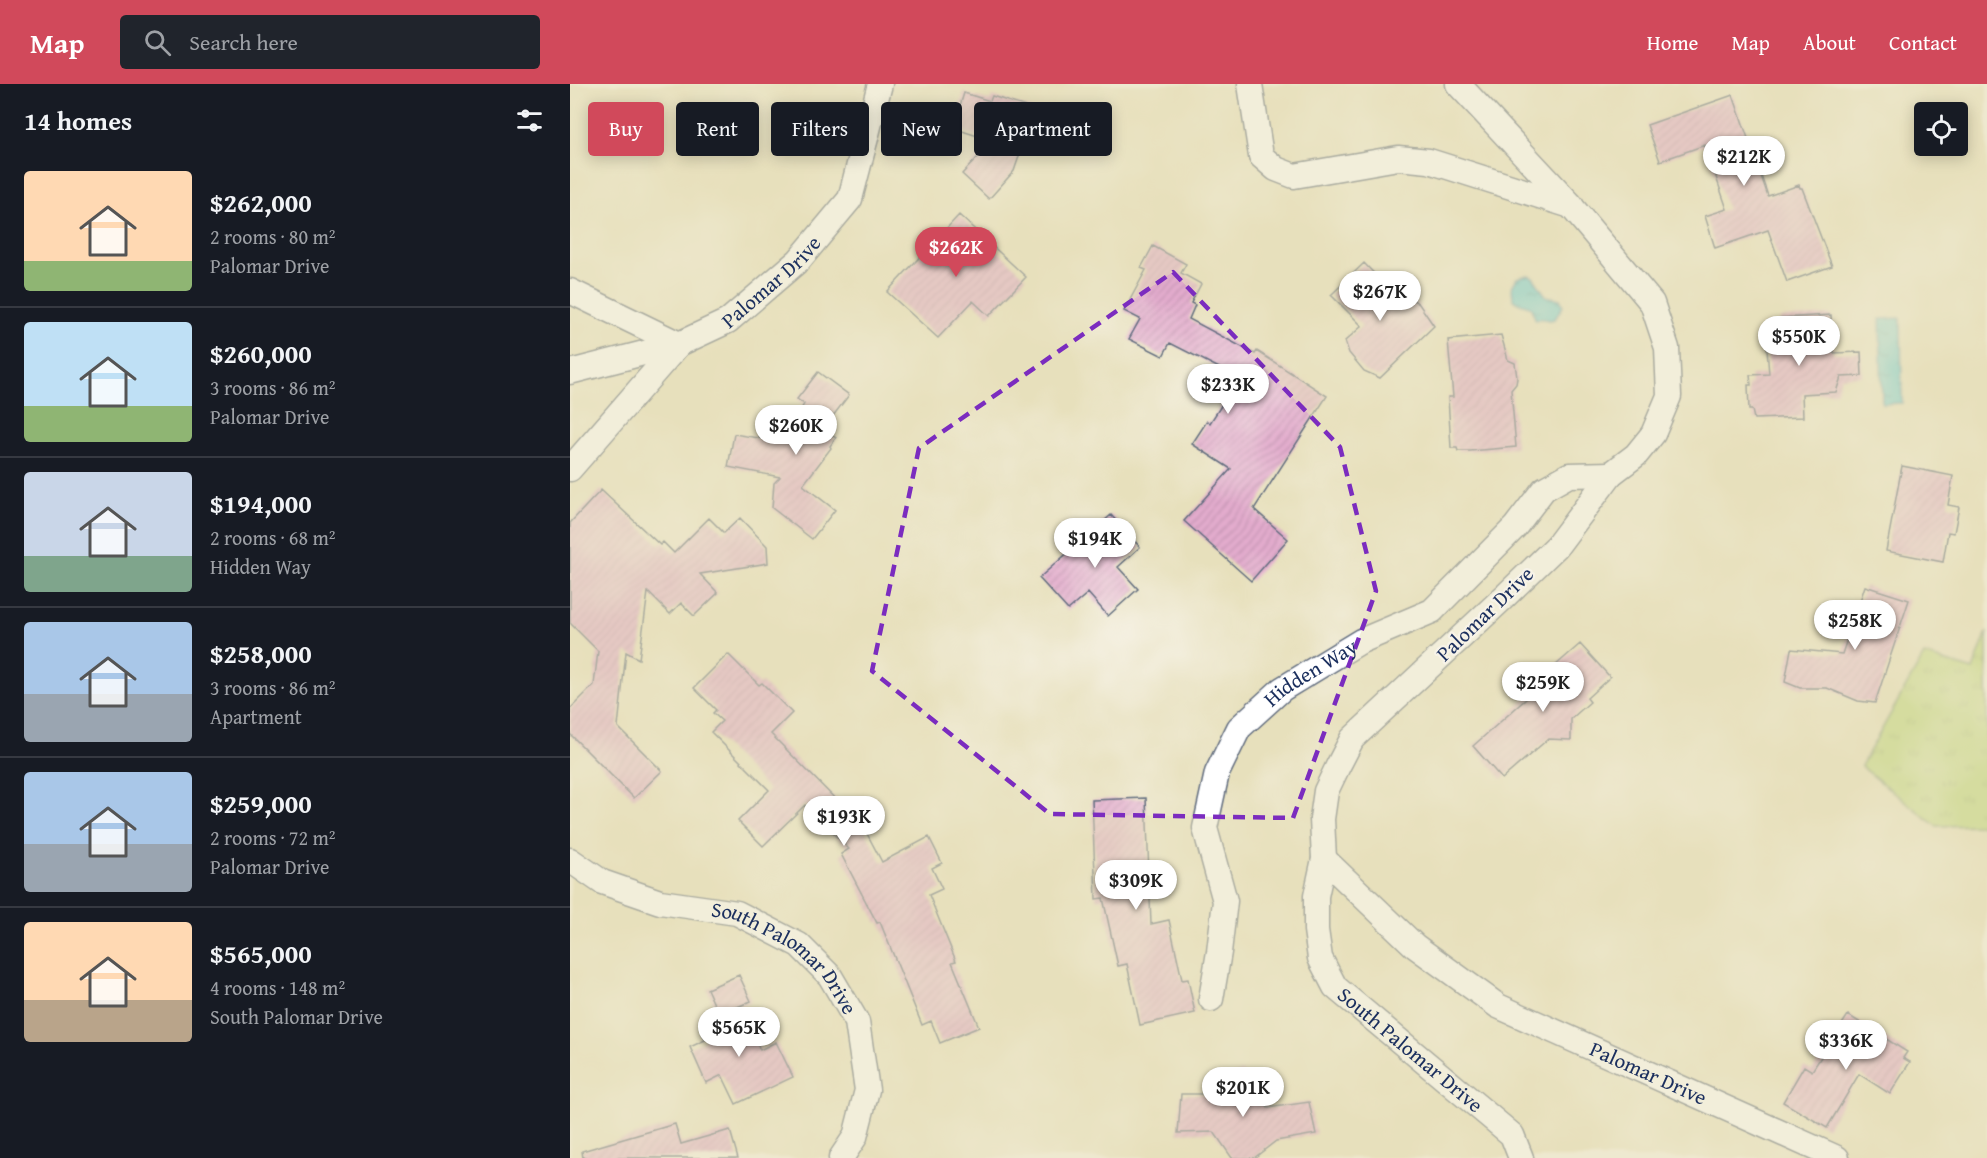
<!DOCTYPE html>
<meta charset="utf-8">
<style>
:root{--surface:#171b24;--page:#20242c;--text:#f1f3f6;--muted:#9ea1a6;--line:#363941;--accent:#d1495b}
body{margin:0;font-family:"Gentium Book Plus",serif;background:var(--page);color:var(--text);height:100vh;display:flex;flex-direction:column;font-size:22px;white-space:nowrap}
*{box-sizing:border-box;margin:0}
p{font-size:20px;color:var(--muted)}
.icon{flex:none;width:33px;height:33px;fill:none;stroke:currentColor;stroke-width:2;stroke-linecap:round;stroke-linejoin:round}
.map{position:relative;flex:1;overflow:hidden}
.details{display:flex;flex-direction:column;background:var(--surface);width:570px}
.details>*{flex:none}
.hud{position:absolute;left:18px;top:18px;width:570px;height:54px;display:flex;gap:12px}
.buttons{position:absolute;left:1344px;top:18px;display:grid;gap:12px}
.buttons a{display:grid;place-items:center;width:54px;height:54px;border-radius:6px;background:var(--surface);box-shadow:0 3px 15px #0003;font-size:30px}
.price{position:absolute;translate:-50% -51px;padding:0 14px;border-radius:21px;background:#fff;color:#222;font-size:20px;line-height:39px;filter:drop-shadow(0 2px 3px #0008)}
.price::after{content:'';position:absolute;left:50%;top:36px;width:18px;height:14px;margin-left:-9px;background:inherit;clip-path:polygon(0 0,100% 0,50% 100%)}
.price.active{background:var(--accent);color:#fff}
ul{padding:0;list-style:none}
li{display:flex;align-items:center;gap:18px;height:150px;padding:0 24px}
li+li{border-top:2px solid var(--line)}
li span{display:grid;place-items:center;flex:none;width:168px;height:120px;border-radius:6px;color:#555}
li>.icon{margin-inline-start:auto}
span .icon{width:72px;height:72px;fill:#fffc;stroke-width:1}
li b{font-size:26px}
h2{display:flex;justify-content:space-between;align-items:center;height:72px;padding:0 24px;font-size:26px}
.pill{padding:0 21px;border-radius:6px;background:var(--surface);box-shadow:0 3px 15px #0003;font-size:21px;line-height:54px}
.pill.active{background:var(--accent);color:#fff}
header{display:flex;align-items:center;gap:36px;box-sizing:border-box;height:84px;padding:0 30px;background:var(--accent);color:#fff}
header strong{font-size:28px}
nav{display:flex;gap:33px;margin-inline-start:auto;font-size:21px}
.search{width:420px;height:54px;background:var(--page);display:flex;align-items:center;gap:15px;box-sizing:border-box;padding:0 21px;border-radius:6px;color:var(--muted);font-size:22px}
main{display:flex;flex:1;min-height:0}
.map>svg:first-child{display:block}
.grass{fill:url(#grass-tufts);stroke:#6c836d;stroke-width:1.5}
.water{fill:url(#water-ripples);stroke:#3b7b98;stroke-width:1.5}
.building{fill:url(#building-hatch)}
.lines{fill:none;stroke-linecap:round;stroke-linejoin:round}
.minor-casing{stroke:#626d7f;stroke-width:27}
.minor{stroke:#fff;stroke-width:24}
.marked{fill:none;stroke:#7b2cbf;stroke-width:4.5;stroke-dasharray:12 8;stroke-linejoin:round}
.labels{text-anchor:middle;stroke-width:4.5;stroke-linejoin:round;paint-order:stroke}
.street-label{font-size:21px;fill:#1b2f5e;stroke:#f7f3e8}
</style>
<header>
<strong>Map</strong>
<div class="search"><svg class="icon" aria-label="search" viewBox="0 0 24 24"><circle cx="10" cy="10" r="6"/><path d="M15 15l6 6"/></svg>Search here</div>
<nav><a>Home</a><a>Map</a><a>About</a><a>Contact</a></nav>
</header>
<main>
<section class="details">
<h2>14 homes<svg class="icon" aria-label="filters" viewBox="0 0 24 24"><path d="M4 7h16M4 17h16"/><circle cx="9" cy="7" r="2"/><circle cx="15" cy="17" r="2"/></svg></h2>
<ul>
<li><span style="background:linear-gradient(#ffd9b3 75%,#8fb573 0)"><svg class="icon" aria-label="home" viewBox="0 0 24 24"><path d="M3 11l9-7 9 7M6 9v11h12V9"/></svg></span><div><b>$262,000</b><p>2 rooms · 80 m²</p><p>Palomar Drive</p></div></li>
<li><span style="background:linear-gradient(#bfe0f5 70%,#8fb573 0)"><svg class="icon" aria-label="home" viewBox="0 0 24 24"><path d="M3 11l9-7 9 7M6 9v11h12V9"/></svg></span><div><b>$260,000</b><p>3 rooms · 86 m²</p><p>Palomar Drive</p></div></li>
<li><span style="background:linear-gradient(#c9d6e8 70%,#7fa58c 0)"><svg class="icon" aria-label="home" viewBox="0 0 24 24"><path d="M3 11l9-7 9 7M6 9v11h12V9"/></svg></span><div><b>$194,000</b><p>2 rooms · 68 m²</p><p>Hidden Way</p></div></li>
<li><span style="background:linear-gradient(#a9c7e8 60%,#9aa5b1 0)"><svg class="icon" aria-label="home" viewBox="0 0 24 24"><path d="M3 11l9-7 9 7M6 9v11h12V9"/></svg></span><div><b>$258,000</b><p>3 rooms · 86 m²</p><p>Apartment</p></div></li>
<li><span style="background:linear-gradient(#a9c7e8 60%,#9aa5b1 0)"><svg class="icon" aria-label="home" viewBox="0 0 24 24"><path d="M3 11l9-7 9 7M6 9v11h12V9"/></svg></span><div><b>$259,000</b><p>2 rooms · 72 m²</p><p>Palomar Drive</p></div></li>
<li><span style="background:linear-gradient(#ffd9b3 65%,#b9a48a 0)"><svg class="icon" aria-label="home" viewBox="0 0 24 24"><path d="M3 11l9-7 9 7M6 9v11h12V9"/></svg></span><div><b>$565,000</b><p>4 rooms · 148 m²</p><p>South Palomar Drive</p></div></li>
</ul>
</section>
<div class="map">
<svg width="1417" height="1074" viewBox="0 0 1417 1074">
<defs>
<pattern id="grass-tufts" width="24" height="20" patternUnits="userSpaceOnUse" patternTransform="scale(1.5)"><rect width="24" height="20" fill="#bed77c"/><path d="M3 7l-1-3M5 7V3M7 7l1-3M15 17l-1-3M17 17v-4M19 17l1-3" fill="none" stroke="#a3b96e"/></pattern>
<pattern id="water-ripples" width="26" height="14" patternUnits="userSpaceOnUse" patternTransform="scale(1.5)"><rect width="26" height="14" fill="#5bc7d1"/><path d="M2 4q2-2 4 0t4 0M15 11q2-2 4 0t4 0" fill="none" stroke="#4aa2ad"/></pattern>
<pattern id="building-hatch" width="6" height="6" patternUnits="userSpaceOnUse" patternTransform="scale(1.5)"><rect width="6" height="6" fill="#e3accd"/><path d="M-1 1l2-2M0 6l6-6M5 7l2-2" fill="none" stroke="#c294b2"/></pattern>
</defs>
<rect width="100%" height="100%" fill="#f7f3e8"/>
<filter id="ink" filterUnits="userSpaceOnUse"><feTurbulence type="fractalNoise" baseFrequency=".0167" numOctaves="2"/><feDisplacementMap in="SourceGraphic" scale="12" xChannelSelector="R" yChannelSelector="G"/><feConvolveMatrix kernelMatrix="1 2 1 2 8 2 1 2 1" color-interpolation-filters="sRGB"/></filter>
<filter id="wash" filterUnits="userSpaceOnUse"><feTurbulence type="fractalNoise" baseFrequency=".008" numOctaves="4" result="noise"/><feDisplacementMap in="SourceGraphic" scale="24" xChannelSelector="R" yChannelSelector="G"/><feGaussianBlur stdDeviation="1.35" result="paint"/><feColorMatrix in="noise" values="0 0 0 0 0 0 0 0 0 0 0 0 0 0 0 0 0 1.4 0 .05"/><feComposite in="paint" operator="in"/></filter>
<g filter="url(#wash)">
<rect width="100%" height="100%" fill="#e7e0bc"/>
<!-- grass -->
<path class="grass" d="M 1417,548 L 1417,741 L 1366,742 L 1291,682 L 1354,571 L 1403,586 Z"/>
<!-- water -->
<path class="water" d="M 958,191 L 963,193 L 976,212 L 990,215 L 993,222 L 985,235 L 979,236 L 971,234 L 966,236 L 960,222 L 946,218 L 943,215 L 942,203 L 947,194 Z
M 1331,234 L 1332,319 L 1312,320 L 1310,235 Z"/>
<g id="blocks">
<!-- building -->
<path class="building" d="M 394,9 L 420,17 L 422,12 L 465,26 L 444,87 L 419,115 L 392,90 L 423,57 L 383,44 Z
M 1163,11 L 1198,112 L 1229,101 L 1230,104 L 1232,104 L 1262,182 L 1217,198 L 1198,146 L 1145,164 L 1135,132 L 1157,125 L 1135,61 L 1090,77 L 1077,41 Z
M 389,131 L 456,193 L 419,232 L 403,217 L 368,254 L 317,208 Z
M 583,162 L 616,180 L 611,189 L 631,200 L 621,219 L 625,221 L 619,235 L 685,270 L 687,267 L 757,312 L 684,425 L 718,455 L 681,497 L 614,437 L 661,385 L 622,360 L 637,337 L 640,339 L 669,294 L 600,259 L 593,272 L 559,255 L 570,235 L 554,227 L 576,186 L 571,184 Z
M 794,179 L 824,210 L 829,206 L 849,220 L 864,242 L 810,294 L 794,287 L 779,269 L 775,257 L 792,242 L 761,211 Z
M 1261,231 L 1263,269 L 1291,268 L 1292,292 L 1271,293 L 1266,308 L 1232,310 L 1233,333 L 1184,335 L 1182,326 L 1179,326 L 1178,301 L 1181,301 L 1180,291 L 1199,290 L 1195,240 L 1210,239 L 1210,234 Z
M 931,251 L 938,276 L 945,279 L 947,294 L 946,300 L 941,306 L 946,363 L 900,367 L 888,367 L 887,364 L 881,364 L 878,313 L 883,313 L 878,256 Z
M 248,288 L 279,311 L 253,345 L 266,354 L 260,362 L 261,364 L 233,401 L 265,426 L 242,455 L 202,424 L 204,399 L 210,393 L 158,383 L 164,350 L 213,358 L 234,320 L 227,315 Z
M 1332,382 L 1383,392 L 1378,421 L 1389,423 L 1384,449 L 1378,448 L 1373,478 L 1316,467 Z
M 31,406 L 90,461 L 93,458 L 104,469 L 139,434 L 154,449 L 170,434 L 197,462 L 198,479 L 130,490 L 148,509 L 124,532 L 111,519 L 100,530 L 78,508 L 69,575 L 56,568 L 48,643 L 92,687 L 64,714 L 0,650 L 0,625 L 24,601 L 28,567 L 0,539 L 0,439 Z
M 541,431 L 570,463 L 548,483 L 568,505 L 538,532 L 518,509 L 498,526 L 469,494 Z
M 1295,502 L 1339,516 L 1305,619 L 1288,617 L 1257,604 L 1230,604 L 1215,598 L 1221,565 L 1272,570 Z
M 1010,560 L 1040,593 L 1017,614 L 1020,618 L 1001,635 L 1001,656 L 978,655 L 932,695 L 903,662 L 973,600 L 969,596 Z
M 158,570 L 189,601 L 192,599 L 222,629 L 201,650 L 294,744 L 312,778 L 359,753 L 372,779 L 362,784 L 372,805 L 359,811 L 386,877 L 382,878 L 409,943 L 370,959 L 361,937 L 352,941 L 310,838 L 307,839 L 271,770 L 279,765 L 235,721 L 193,762 L 168,737 L 199,706 L 141,648 L 152,637 L 143,629 L 146,626 L 124,604 Z
M 576,714 L 581,840 L 599,836 L 612,896 L 618,895 L 625,929 L 570,941 L 557,880 L 548,882 L 533,814 L 526,815 L 522,716 Z
M 169,891 L 181,917 L 149,931 L 137,905 Z
M 171,926 L 190,966 L 206,958 L 223,993 L 166,1020 L 152,991 L 136,999 L 120,963 L 135,956 L 130,944 Z
M 1278,931 L 1337,968 L 1333,974 L 1340,978 L 1320,1010 L 1289,990 L 1257,1044 L 1213,1018 L 1234,982 L 1242,987 Z
M 671,987 L 698,1024 L 739,1018 L 746,1050 L 706,1057 L 684,1074 L 662,1074 L 644,1048 L 608,1049 L 611,1010 L 640,1010 Z
M 105,1040 L 111,1060 L 160,1046 L 168,1074 L 13,1074 L 12,1067 Z"/>
</g>
</g>
<g filter="url(#ink)">
<use href="#blocks" fill-opacity="0" stroke="#626d7f" stroke-width="1.5"/>
<g class="lines">
<defs>
<g id="minor">
<path id="s1" d="M 680,0 L 691,72 L 706,85 L 724,92 L 828,74 L 859,77 L 1001,122 L 1082,219 L 1097,264 L 1099,312 L 1083,350 L 1066,371 L 1041,390 L 987,462 L 931,516 L 782,655 L 768,682 L 756,707 L 752,735 L 754,775 L 746,812 L 746,846 L 750,874 L 765,903 L 942,1051 L 951,1074"/>
<path d="M 888,0 L 1001,121"/>
<path d="M 0,207 L 109,260"/>
<path id="s2" d="M 0,288 L 109,260 L 158,237 L 229,176 L 280,115 L 310,0"/>
<path d="M 0,385 L 109,260"/>
<path id="s3" d="M 754,775 L 845,862 L 928,922 L 1267,1074"/>
<path id="s4" d="M 0,776 L 32,798 L 90,818 L 167,829 L 229,861 L 260,892 L 287,938 L 297,1006 L 285,1053 L 271,1074"/>
<path id="s5" d="M 641,915 L 649,868 L 655,817 L 635,744 L 647,689 L 669,644 L 712,605 L 791,557 L 862,527 L 945,443 L 974,405 L 999,391 L 1041,390"/>
</g>
</defs>
<!-- minor casing -->
<use href="#minor" class="minor-casing"/>
<!-- minor -->
<use href="#minor" class="minor"/>
</g>
</g>
<!-- marked area -->
<path d="M0 0H1417V1074H0ZM 603,188 L 770,363 L 806,507 L 723,734 L 480,730 L 302,587 L 349,364 Z" fill="#e7e0bc" fill-opacity=".55" fill-rule="evenodd"/>
<path class="marked" d="M 603,188 L 770,363 L 806,507 L 723,734 L 480,730 L 302,587 L 349,364 Z"/>
<g class="labels">
<!-- street labels -->
<g class="street-label">
<text dy="7" stroke="none"><textPath href="#s2" startOffset="225">Palomar Drive</textPath></text>
<text transform="translate(915 530) rotate(-44)" y="7">Palomar Drive</text>
<text dy="7" stroke="none"><textPath href="#s5" startOffset="372">Hidden Way</textPath></text>
<text dy="7" stroke="none"><textPath href="#s4" startOffset="243">South Palomar Drive</textPath></text>
<text dy="7" stroke="none"><textPath href="#s1" startOffset="1448">South Palomar Drive</textPath></text>
<text dy="7" stroke="none"><textPath href="#s3" startOffset="393">Palomar Drive</textPath></text>
</g>
</g>
</svg>
<div class="buttons">
<a><svg class="icon" aria-label="locate" viewBox="0 0 24 24"><circle cx="12" cy="12" r="6"/><path d="M12 2v4M12 18v4M2 12h4M18 12h4"/></svg></a>
</div>
<b class="price" style="left:1174px;top:103px">$212K</b>
<b class="price active" style="left:386px;top:194px">$262K</b>
<b class="price" style="left:810px;top:238px">$267K</b>
<b class="price" style="left:1229px;top:283px">$550K</b>
<b class="price" style="left:658px;top:331px">$233K</b>
<b class="price" style="left:226px;top:372px">$260K</b>
<b class="price" style="left:525px;top:485px">$194K</b>
<b class="price" style="left:1285px;top:567px">$258K</b>
<b class="price" style="left:973px;top:629px">$259K</b>
<b class="price" style="left:274px;top:763px">$193K</b>
<b class="price" style="left:566px;top:827px">$309K</b>
<b class="price" style="left:169px;top:974px">$565K</b>
<b class="price" style="left:1276px;top:987px">$336K</b>
<b class="price" style="left:673px;top:1034px">$201K</b>
<div class="hud">
<a class="pill active">Buy</a>
<a class="pill">Rent</a>
<a class="pill">Filters</a>
<a class="pill">New</a>
<a class="pill">Apartment</a>
</div>
</div>
</main>
